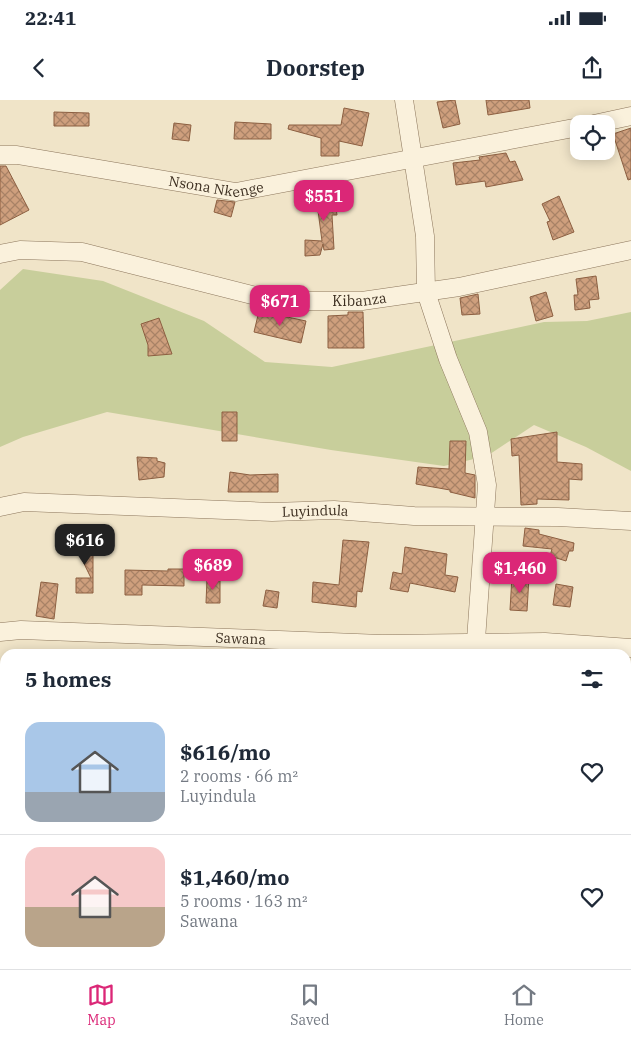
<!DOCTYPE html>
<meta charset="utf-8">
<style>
:root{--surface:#fff;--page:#f2f2f3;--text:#1f2937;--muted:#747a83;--line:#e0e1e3;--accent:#db2777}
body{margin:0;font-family:"IBM Plex Serif",serif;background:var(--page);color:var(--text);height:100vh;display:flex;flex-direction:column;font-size:19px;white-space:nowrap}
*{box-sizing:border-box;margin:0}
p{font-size:16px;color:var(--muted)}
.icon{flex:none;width:28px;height:28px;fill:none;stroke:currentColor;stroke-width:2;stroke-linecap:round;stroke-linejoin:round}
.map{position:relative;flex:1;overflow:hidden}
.panel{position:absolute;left:0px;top:549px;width:631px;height:321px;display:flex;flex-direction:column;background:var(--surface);border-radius:15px 15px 0 0;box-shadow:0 2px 12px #0003}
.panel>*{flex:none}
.tools{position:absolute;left:570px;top:15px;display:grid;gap:10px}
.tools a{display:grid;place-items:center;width:45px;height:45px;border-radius:10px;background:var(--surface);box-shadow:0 2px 12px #0003;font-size:25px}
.price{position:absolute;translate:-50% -42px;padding:0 11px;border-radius:10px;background:var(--accent);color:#fff;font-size:16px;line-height:32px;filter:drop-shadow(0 1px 2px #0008)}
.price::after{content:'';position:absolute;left:50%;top:30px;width:15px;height:11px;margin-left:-8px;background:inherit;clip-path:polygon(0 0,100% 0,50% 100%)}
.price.on{background:#222;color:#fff}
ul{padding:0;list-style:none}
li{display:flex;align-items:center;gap:15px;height:125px;padding:0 25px}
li+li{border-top:1px solid var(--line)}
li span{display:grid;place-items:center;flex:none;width:140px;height:100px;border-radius:15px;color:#555}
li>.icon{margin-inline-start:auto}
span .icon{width:60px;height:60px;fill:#fffc;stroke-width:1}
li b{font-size:21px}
h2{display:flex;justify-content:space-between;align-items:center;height:60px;padding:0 25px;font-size:21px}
.status{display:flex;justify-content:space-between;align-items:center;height:35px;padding:0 25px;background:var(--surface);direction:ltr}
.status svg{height:14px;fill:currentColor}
header{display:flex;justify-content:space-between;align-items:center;height:65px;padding:0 25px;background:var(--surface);font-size:22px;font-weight:700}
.menu{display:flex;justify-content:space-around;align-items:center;height:70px;border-top:1px solid var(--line);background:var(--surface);font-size:14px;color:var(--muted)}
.menu a{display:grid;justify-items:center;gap:2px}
.menu .on{color:var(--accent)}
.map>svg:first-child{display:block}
.green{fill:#c8ce9b}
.building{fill:url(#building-cross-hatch);stroke:#8c5f41}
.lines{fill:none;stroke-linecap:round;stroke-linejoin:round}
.minor-casing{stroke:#8c765c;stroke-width:19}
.minor{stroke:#faf1dc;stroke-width:18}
.labels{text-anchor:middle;stroke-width:4;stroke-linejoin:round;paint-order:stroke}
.street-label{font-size:14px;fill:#3c2e20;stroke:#f7eed8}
</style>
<div class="status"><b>22:41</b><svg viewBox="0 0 49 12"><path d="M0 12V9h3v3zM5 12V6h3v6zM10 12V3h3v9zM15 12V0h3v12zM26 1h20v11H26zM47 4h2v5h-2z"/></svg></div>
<header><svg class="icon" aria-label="back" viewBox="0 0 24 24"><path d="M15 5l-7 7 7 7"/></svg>Doorstep<svg class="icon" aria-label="share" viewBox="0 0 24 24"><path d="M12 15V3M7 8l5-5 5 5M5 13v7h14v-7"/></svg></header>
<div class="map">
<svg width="631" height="869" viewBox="0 0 631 869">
<defs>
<pattern id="building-cross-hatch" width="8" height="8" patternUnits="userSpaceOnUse" patternTransform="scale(1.25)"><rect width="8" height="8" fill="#ce9f7d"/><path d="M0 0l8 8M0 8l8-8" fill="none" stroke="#a88266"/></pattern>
</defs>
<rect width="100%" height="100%" fill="#f0e4c8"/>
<!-- green -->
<path class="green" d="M 23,169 L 103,181 L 204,221 L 265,262 L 332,267 L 544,222 L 587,221 L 631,212 L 631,371 L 586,347 L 534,325 L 487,356 L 444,366 L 331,350 L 107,312 L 23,337 L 0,347 L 0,190 Z"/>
<!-- building -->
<path class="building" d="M 455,0 L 460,24 L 443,28 L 437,2 Z
M 486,0 L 529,0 L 530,8 L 488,15 Z
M 344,8 L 369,13 L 362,46 L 339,41 L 339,56 L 321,56 L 321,38 L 288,29 L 289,25 L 341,25 Z
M 54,12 L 89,13 L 89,26 L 54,26 Z
M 235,22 L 271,24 L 271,39 L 234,39 Z
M 174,23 L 191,25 L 189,41 L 172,39 Z
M 631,28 L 631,79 L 628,80 L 613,34 Z
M 506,53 L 510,62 L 515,61 L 523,80 L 486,87 L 485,81 L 456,85 L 453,63 L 480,60 L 479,57 Z
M 0,66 L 6,66 L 29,110 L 0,125 Z
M 333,86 L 337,115 L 332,115 L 334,149 L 324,150 L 323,144 L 320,155 L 305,156 L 305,140 L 322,141 L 315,88 Z
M 559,96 L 574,132 L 553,140 L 547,122 L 550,121 L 542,104 Z
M 217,100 L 235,102 L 231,117 L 214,112 Z
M 596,176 L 599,199 L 589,200 L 590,208 L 575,210 L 574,195 L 578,195 L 576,179 Z
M 546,192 L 553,216 L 536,221 L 530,197 Z
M 478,194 L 480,214 L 462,215 L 460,198 Z
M 259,211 L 306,221 L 301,243 L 254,232 Z
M 348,212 L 363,212 L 364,248 L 328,248 L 328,216 L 348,215 Z
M 159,218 L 172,254 L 148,256 L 148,245 L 141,224 Z
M 222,312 L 237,312 L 237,341 L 222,341 Z
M 557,332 L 557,362 L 582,364 L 582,380 L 569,379 L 569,400 L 537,399 L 537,404 L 521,405 L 519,355 L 512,356 L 511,339 Z
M 450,341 L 466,341 L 465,373 L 475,375 L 475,398 L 450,392 L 450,390 L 416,384 L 418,367 L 449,369 Z
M 137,357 L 157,358 L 157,361 L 165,363 L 164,377 L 139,380 Z
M 230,372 L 250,375 L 278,374 L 278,392 L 228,392 Z
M 525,428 L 539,430 L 539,434 L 574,443 L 573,451 L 569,451 L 566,461 L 550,456 L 552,449 L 523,446 Z
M 87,437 L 93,450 L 93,493 L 76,493 L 76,478 L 91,478 L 74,443 Z
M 343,440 L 369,442 L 362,492 L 357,491 L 356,507 L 312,502 L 313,482 L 339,485 Z
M 405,447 L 447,454 L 445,475 L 458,477 L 455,492 L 410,483 L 408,492 L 390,489 L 393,472 L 402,474 Z
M 168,469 L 184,469 L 184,486 L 142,485 L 142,495 L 125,495 L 125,470 L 168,471 Z
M 512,476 L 529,477 L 527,511 L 510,510 Z
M 207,479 L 220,479 L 220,503 L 206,503 Z
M 41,482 L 58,484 L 54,519 L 36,516 Z
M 556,484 L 573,487 L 570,507 L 553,505 Z
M 266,490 L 279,492 L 277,508 L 263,506 Z"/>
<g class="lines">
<defs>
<g id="minor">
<path d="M 404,0 L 425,136 L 426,192 L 448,259 L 478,332 L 487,385 L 475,554"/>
<path d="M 594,24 L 631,16"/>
<path id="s1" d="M 0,55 L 17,55 L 236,92 L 579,27"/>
<path id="s2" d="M 0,154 L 20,150 L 82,152 L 276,201 L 362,201 L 459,187 L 631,150"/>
<path id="s3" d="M 0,407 L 24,402 L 272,412 L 334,410 L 414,416 L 558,417 L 631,421"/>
<path id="s4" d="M 0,532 L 21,530 L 382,544 L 545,542 L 631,548"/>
<path d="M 1,652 L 5,734"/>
<path d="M 626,674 L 631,675"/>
<path d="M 0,777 L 5,778"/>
<path d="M 626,806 L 631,806"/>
<path d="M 58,865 L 86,869"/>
<path d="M 1,869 L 5,812"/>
</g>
</defs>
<!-- minor casing -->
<use href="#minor" class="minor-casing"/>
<!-- minor -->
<use href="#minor" class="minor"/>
</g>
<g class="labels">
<!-- street labels -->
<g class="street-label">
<text dy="5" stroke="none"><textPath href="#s1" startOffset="219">Nsona Nkenge</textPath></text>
<text dy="5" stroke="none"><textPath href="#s2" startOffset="366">Kibanza</textPath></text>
<text dy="5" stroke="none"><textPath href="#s3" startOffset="316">Luyindula</textPath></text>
<text dy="5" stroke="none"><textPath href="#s4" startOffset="241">Sawana</textPath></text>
</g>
</g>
</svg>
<div class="tools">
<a><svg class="icon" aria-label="locate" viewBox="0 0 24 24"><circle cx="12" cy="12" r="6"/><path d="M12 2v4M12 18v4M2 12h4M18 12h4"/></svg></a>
</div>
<b class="price" style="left:324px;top:122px">$551</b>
<b class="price" style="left:280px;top:227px">$671</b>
<b class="price on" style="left:85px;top:466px">$616</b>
<b class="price" style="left:213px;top:491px">$689</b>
<b class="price" style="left:520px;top:494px">$1,460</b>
<section class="panel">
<h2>5 homes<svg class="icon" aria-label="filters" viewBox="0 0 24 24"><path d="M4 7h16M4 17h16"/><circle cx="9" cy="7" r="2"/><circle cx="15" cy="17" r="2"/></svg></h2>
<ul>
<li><span style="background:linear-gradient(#a9c7e8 70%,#9aa5b1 0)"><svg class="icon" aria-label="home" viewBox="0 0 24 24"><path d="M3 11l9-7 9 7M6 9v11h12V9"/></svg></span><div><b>$616/mo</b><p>2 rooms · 66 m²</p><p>Luyindula</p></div><svg class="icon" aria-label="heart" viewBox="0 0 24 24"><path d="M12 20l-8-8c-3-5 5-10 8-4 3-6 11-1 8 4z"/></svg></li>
<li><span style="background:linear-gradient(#f6c9c9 60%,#b9a48a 0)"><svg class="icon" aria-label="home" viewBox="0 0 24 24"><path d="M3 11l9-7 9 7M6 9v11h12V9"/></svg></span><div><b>$1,460/mo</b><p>5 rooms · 163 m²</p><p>Sawana</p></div><svg class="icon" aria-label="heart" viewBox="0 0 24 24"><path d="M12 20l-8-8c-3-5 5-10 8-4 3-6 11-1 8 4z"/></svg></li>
</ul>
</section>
</div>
<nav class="menu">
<a class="on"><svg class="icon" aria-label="map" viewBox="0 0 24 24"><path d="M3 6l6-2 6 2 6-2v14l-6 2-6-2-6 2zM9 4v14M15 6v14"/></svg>Map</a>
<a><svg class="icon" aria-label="saved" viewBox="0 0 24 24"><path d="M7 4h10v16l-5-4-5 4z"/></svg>Saved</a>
<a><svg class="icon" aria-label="home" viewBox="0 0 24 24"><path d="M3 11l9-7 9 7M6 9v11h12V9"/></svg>Home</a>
</nav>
